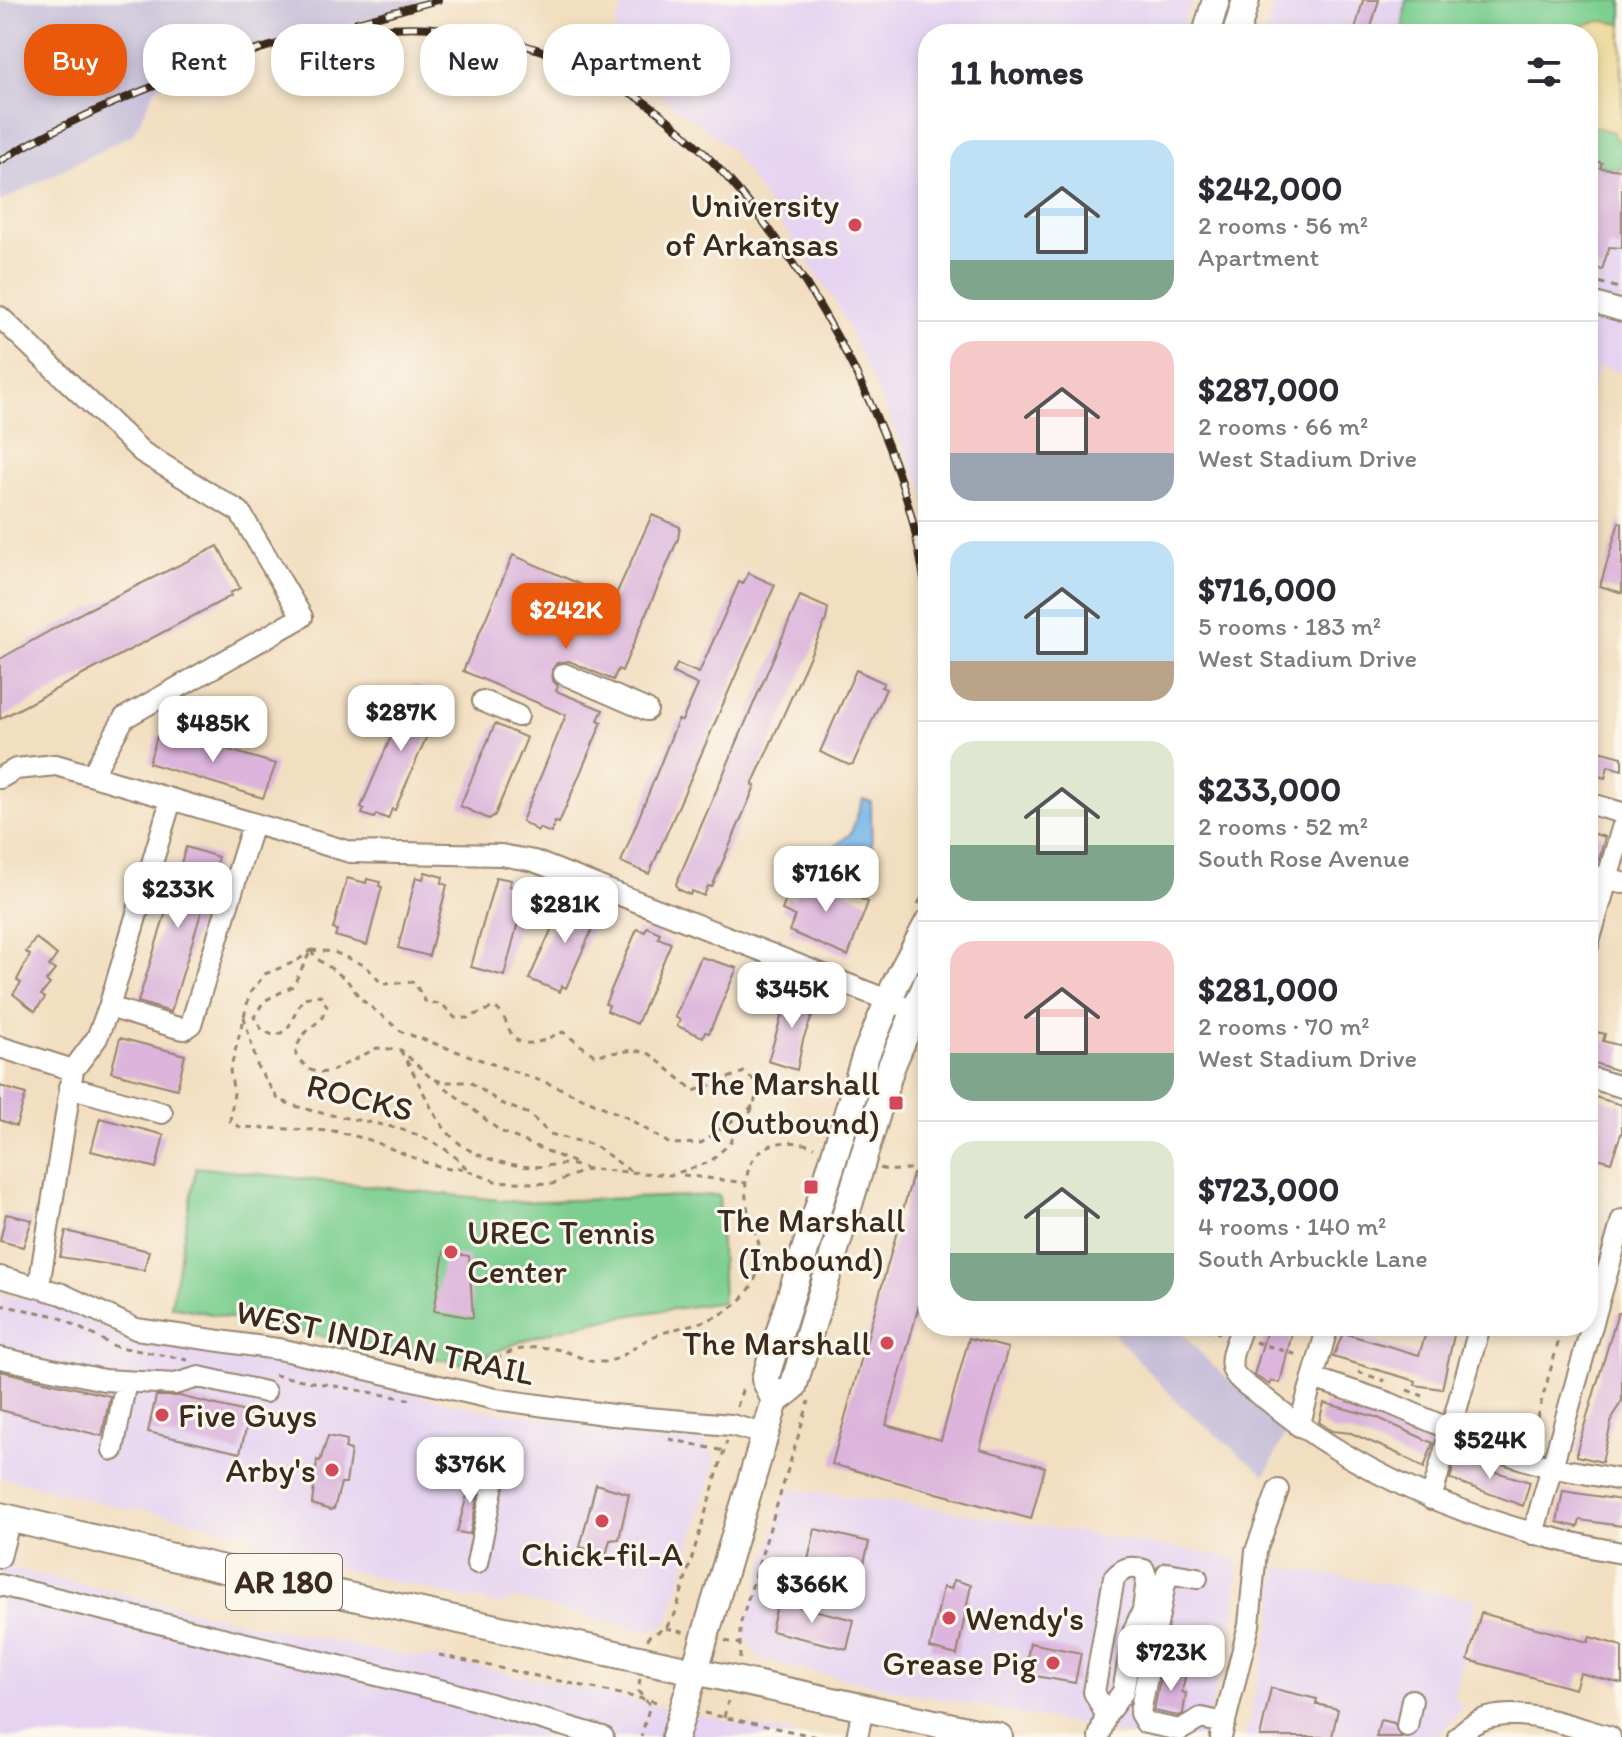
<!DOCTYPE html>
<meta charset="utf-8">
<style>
:root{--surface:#fff;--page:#f2f2f3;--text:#2b2b33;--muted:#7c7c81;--line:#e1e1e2;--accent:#ea580c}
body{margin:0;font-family:Itim,sans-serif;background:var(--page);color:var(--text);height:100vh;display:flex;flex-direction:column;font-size:30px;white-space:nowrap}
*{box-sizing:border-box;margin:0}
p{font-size:26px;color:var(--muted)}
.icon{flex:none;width:44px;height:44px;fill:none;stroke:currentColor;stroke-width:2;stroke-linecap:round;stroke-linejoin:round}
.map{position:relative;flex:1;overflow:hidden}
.panel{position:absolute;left:918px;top:24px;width:680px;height:1312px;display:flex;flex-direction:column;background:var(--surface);border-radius:32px;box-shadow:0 4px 12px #0003}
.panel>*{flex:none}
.top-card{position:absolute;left:24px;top:24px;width:760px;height:72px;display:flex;gap:16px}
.price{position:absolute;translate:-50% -68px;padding:0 18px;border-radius:16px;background:#fff;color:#222;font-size:26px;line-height:52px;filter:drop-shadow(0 2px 4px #0008)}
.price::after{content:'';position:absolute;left:50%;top:48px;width:24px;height:18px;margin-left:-12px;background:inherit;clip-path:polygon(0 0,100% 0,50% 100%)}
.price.active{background:var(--accent);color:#fff}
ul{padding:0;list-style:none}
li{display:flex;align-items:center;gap:24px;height:200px;padding:0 32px}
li+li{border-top:2px solid var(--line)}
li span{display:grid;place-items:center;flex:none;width:224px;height:160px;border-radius:24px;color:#555}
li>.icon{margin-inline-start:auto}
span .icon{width:96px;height:96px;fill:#fffc;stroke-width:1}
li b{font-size:34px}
h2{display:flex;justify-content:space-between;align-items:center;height:96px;padding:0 32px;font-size:34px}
.tag{padding:0 28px;border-radius:32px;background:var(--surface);box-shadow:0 4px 12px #0003;font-size:28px;line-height:72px}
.tag.active{background:var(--accent);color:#fff}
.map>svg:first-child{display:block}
.built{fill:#e5d3f1}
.industrial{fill:#c7c0d9}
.green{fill:#7dcf91;stroke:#5c7c58;stroke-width:2}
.sand{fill:#eeda9e;stroke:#94825e;stroke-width:2}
.water{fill:#75b6e9;stroke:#587084;stroke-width:2}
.building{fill:#dcb4dc}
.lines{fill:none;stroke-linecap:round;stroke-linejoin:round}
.minor-casing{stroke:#96846f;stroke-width:24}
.major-casing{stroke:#96846f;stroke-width:30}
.path{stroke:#96846f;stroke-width:3;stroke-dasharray:6 6;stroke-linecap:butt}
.minor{stroke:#fff;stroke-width:20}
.major{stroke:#fff;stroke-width:26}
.rail-casing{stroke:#3b2a1e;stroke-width:8}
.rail{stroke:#fbf7ec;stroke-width:5;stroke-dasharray:15;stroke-linecap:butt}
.poi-dot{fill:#d1495b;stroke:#fbf7ec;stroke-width:3}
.labels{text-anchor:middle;stroke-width:6;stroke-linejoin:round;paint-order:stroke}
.shield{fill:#fbf7ec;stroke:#75685c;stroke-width:2}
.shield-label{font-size:32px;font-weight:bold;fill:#3b2a1e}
.poi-label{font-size:34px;fill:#3b2a1e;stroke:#fbf7ec;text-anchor:end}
.street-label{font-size:34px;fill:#3b2a1e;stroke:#fbf7ec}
</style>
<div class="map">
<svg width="1622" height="1737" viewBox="0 0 1622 1737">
<rect width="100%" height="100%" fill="#fbf7ec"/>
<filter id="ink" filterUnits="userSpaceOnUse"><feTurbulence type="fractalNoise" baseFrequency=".0125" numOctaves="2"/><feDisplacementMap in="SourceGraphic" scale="16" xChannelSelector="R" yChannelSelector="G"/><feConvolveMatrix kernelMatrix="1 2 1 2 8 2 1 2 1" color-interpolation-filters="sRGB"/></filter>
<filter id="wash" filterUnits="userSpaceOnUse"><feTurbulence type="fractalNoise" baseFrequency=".006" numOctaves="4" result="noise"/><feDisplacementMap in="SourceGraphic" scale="32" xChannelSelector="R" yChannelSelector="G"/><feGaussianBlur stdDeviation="1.8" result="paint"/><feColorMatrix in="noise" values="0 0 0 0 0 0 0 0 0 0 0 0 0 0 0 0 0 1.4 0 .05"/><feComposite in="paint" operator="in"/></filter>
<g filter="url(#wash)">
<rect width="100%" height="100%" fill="#f2dec0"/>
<!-- built -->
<path class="built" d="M 624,0 L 1192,0 L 1181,34 L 928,34 L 928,499 L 836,302 L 729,147 L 606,55 Z
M 1275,0 L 1622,0 L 1622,372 L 1599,366 L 1588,403 L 1588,34 L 1265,34 Z
M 0,1294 L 42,1301 L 146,1344 L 253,1356 L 478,1409 L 612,1426 L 706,1443 L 715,1461 L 669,1620 L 658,1630 L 645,1631 L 512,1598 L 502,1605 L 452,1595 L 259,1549 L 251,1536 L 224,1528 L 137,1508 L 130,1510 L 0,1477 Z
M 787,1489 L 920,1506 L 1238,1559 L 1236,1610 L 1204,1737 L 1138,1737 L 876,1686 L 759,1659 L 746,1642 L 744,1631 Z
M 0,1559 L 7,1567 L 224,1618 L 393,1654 L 438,1658 L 803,1737 L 0,1737 Z
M 1276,1566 L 1477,1599 L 1454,1696 L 1463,1707 L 1437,1737 L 1245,1737 L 1274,1611 Z"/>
<!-- industrial -->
<path class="industrial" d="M 0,0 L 438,0 L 283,42 L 157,86 L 133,134 L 0,202 Z
M 1107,1326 L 1175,1326 L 1211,1364 L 1287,1431 L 1265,1475 L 1179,1404 Z"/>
<!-- green -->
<path class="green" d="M 1406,0 L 1622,0 L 1622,169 L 1600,168 L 1602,163 L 1588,158 L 1588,34 L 1402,34 Z
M 196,1167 L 517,1202 L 719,1195 L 723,1302 C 635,1315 548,1321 469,1365 L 171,1306 Z"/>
<!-- sand -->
<path class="sand" d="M 1604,21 L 1622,24 L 1622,142 L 1616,139 L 1614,132 L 1588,125 L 1588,34 L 1563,34 L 1590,23 Z"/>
<!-- water -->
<path class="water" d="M 863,799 L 871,802 L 872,872 L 849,867 L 829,852 L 851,833 Z"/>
<g id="blocks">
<!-- building -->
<path class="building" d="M 1363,0 L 1379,0 L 1369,34 L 1354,34 Z
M 1588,158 L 1602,163 L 1600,168 L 1622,170 L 1622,248 L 1609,247 L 1602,270 L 1588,265 Z
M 652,515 L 680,527 L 678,539 L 622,671 L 618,669 L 613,680 L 569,661 L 557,663 L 552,670 L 553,681 L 558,686 L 556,691 L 603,710 L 598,720 L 602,722 L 559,823 L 555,822 L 551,833 L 539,828 L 538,831 L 522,821 L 566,715 L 463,671 L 513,555 L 614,599 Z
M 1619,522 L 1622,523 L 1622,593 L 1600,586 Z
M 218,546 L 240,588 L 230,593 L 231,596 L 0,719 L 0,659 L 85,611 Z
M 748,573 L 775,585 L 649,874 L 621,862 L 678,720 L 682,721 L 698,685 L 673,673 L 677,664 L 699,673 L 739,582 L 743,584 Z
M 800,596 L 828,608 L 826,620 L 752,785 L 755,786 L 712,887 L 708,886 L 704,896 L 692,891 L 690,895 L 678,889 L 676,884 Z
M 856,670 L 884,683 L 881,687 L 886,689 L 853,764 L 849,765 L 820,752 Z
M 413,685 L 441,697 L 439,708 L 395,810 L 392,809 L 388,819 L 376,814 L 374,818 L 362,814 L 364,809 L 361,807 Z
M 495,724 L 527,738 L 495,815 L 489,819 L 460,806 Z
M 172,733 L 276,764 L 263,798 L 149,763 L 157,736 L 170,740 Z
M 1588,748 L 1622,757 L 1622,770 L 1608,766 L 1605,778 L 1588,773 Z
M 1588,832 L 1605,837 L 1599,860 L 1588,857 Z
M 186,847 L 218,857 L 171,1012 L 138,1002 Z
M 425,872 L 443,877 L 442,883 L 447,885 L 429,956 L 398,948 L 416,877 L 423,879 Z
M 805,873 L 868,902 L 848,956 L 789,931 L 795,916 L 782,910 L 787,897 L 794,900 Z
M 496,877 L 511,880 L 509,886 L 523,889 L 525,895 L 504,976 L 471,967 Z
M 347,878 L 366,883 L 367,879 L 380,882 L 379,886 L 382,887 L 367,945 L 335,936 L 337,930 L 333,929 Z
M 565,899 L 578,904 L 580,899 L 594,905 L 592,910 L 599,914 L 566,988 L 562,986 L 560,992 L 529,979 Z
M 647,927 L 660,933 L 658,938 L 671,943 L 637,1024 L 607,1011 L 609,1005 L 605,1004 L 637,929 L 645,932 Z
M 36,938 L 57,955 L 49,966 L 55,970 L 46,981 L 50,984 L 41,995 L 45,998 L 35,1011 L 13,994 L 21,983 L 17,980 L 30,955 L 26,952 Z
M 701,957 L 737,968 L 709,1033 L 705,1032 L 703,1037 L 677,1026 L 680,1020 L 675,1017 Z
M 789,991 L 818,1000 L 803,1040 L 797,1070 L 768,1061 Z
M 1588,1030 L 1605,1034 L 1603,1041 L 1622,1046 L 1619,1071 L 1588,1061 Z
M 120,1038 L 185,1055 L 177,1089 L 111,1072 Z
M 0,1086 L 26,1094 L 16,1126 L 0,1120 Z
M 1588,1095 L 1622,1105 L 1622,1131 L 1611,1162 L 1590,1156 L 1595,1136 L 1588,1134 Z
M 100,1118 L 164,1135 L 156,1168 L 91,1151 Z
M 913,1174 L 928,1179 L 928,1272 L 886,1425 L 941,1440 L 969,1338 L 1008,1348 L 980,1449 L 1045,1467 L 1031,1519 L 832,1464 Z
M 6,1214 L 32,1220 L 23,1247 L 0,1241 Z
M 66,1231 L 149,1251 L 144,1270 L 60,1257 Z
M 444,1252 L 469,1256 L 473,1318 L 434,1311 Z
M 1618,1313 L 1622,1313 L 1622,1401 L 1613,1415 L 1602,1462 L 1577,1456 L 1577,1450 Z
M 1268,1326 L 1292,1333 L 1280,1383 L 1271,1381 L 1270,1385 L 1254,1375 Z
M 1428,1326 L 1456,1326 L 1442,1389 L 1415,1385 L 1416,1381 L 1333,1357 L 1343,1333 L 1419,1355 Z
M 0,1371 L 110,1396 L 102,1436 L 0,1410 Z
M 156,1396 L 179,1396 L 250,1413 L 240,1453 L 148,1432 Z
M 1324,1403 L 1376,1417 L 1433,1443 L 1424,1468 L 1403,1456 L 1351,1433 L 1332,1431 L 1319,1422 Z
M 328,1436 L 347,1440 L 345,1448 L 351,1450 L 346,1483 L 341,1483 L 334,1509 L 330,1510 L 312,1504 L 317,1460 L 320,1461 Z
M 1457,1455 L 1489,1470 L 1530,1482 L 1523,1506 L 1450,1479 Z
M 473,1473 L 482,1474 L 470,1534 L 457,1532 Z
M 596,1484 L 629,1494 L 619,1539 L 610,1540 L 606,1555 L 580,1547 Z
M 1563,1491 L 1622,1500 L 1622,1526 L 1580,1520 L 1578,1527 L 1557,1522 Z
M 815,1529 L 869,1542 L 861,1576 L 839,1572 L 838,1576 L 806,1569 Z
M 954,1580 L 971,1585 L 957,1655 L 930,1648 L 943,1587 L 951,1589 Z
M 778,1601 L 854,1620 L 847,1649 L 771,1631 Z
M 1481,1613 L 1588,1642 L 1590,1637 L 1622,1646 L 1622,1684 L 1580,1673 L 1575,1689 L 1468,1660 Z
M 1030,1643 L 1081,1653 L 1075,1683 L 1024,1674 Z
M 1162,1669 L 1186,1673 L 1182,1692 L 1186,1693 L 1183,1714 L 1178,1716 L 1154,1711 Z
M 1271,1688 L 1317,1699 L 1316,1704 L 1338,1709 L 1332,1737 L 1260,1737 Z
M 1380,1720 L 1394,1723 L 1401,1737 L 1376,1737 Z"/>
</g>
</g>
<g filter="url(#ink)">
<use href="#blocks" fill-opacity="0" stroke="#96846f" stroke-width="2"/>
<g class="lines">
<defs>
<path id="minor" d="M 1588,301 L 1622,311
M 0,317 L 142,452 L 240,512 L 302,617 L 124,718 L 92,775
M 564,674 L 647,710
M 483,701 L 518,716
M 0,778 L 16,769 L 56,765 L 350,852 L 501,855 L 534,861 L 900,1005
M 1588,803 L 1622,813
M 1588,874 L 1622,883
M 1588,945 L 1622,828
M 109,1007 L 175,1027 L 184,1029 L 191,1024 L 253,824
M 0,1047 L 73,1070
M 1588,1077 L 1622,1087
M 69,1087 L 162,1113
M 0,1277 L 62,1294 L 136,1329 L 284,1350 L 495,1399 L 612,1415 L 731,1425 L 765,1434
M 39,1286 L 73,1070 L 97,1038 L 109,1007 L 171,800
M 1242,1326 C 1239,1337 1229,1355 1232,1367 C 1234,1380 1257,1392 1267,1400 C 1370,1484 1492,1530 1622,1553
M 0,1358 L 104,1380 L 175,1384 L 199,1377 L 265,1392
M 1313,1378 L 1389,1403 L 1507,1454 L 1549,1467 L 1622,1480
M 1299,1426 L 1328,1326
M 113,1450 L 126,1381
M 1431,1499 L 1480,1326
M 1533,1534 L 1622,1220
M 0,1557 L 10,1519
M 477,1563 L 500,1450
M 1197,1578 L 1167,1573 L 1140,1713 L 1146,1723 L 1180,1730 L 1201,1718 L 1225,1723
M 0,1585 L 452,1693 L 603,1737
M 1407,1726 L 1412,1700
M 857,1737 L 863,1708
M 1099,1737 L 1106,1715 L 1123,1692 L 1134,1630 L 1143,1610 L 1147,1579 L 1144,1570 C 1131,1565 1123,1568 1114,1578 L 1094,1692 L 1106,1715
M 1221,1737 L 1249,1625 L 1256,1551 L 1278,1490
M 1458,1737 C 1494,1694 1565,1725 1610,1737"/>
<path id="major" d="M 1206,34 L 1216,0
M 1236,34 L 1246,0
M 775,1401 L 765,1379 L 865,1057 L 896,983 L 928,923
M 0,1516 L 219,1568 L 999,1737
M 675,1737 L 775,1401 L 793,1387 L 891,1067 L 928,981"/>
</defs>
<!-- minor casing -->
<use href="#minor" class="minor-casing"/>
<!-- major casing -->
<use href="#major" class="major-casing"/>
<!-- path -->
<path class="path" d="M 1588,279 L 1622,289
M 918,904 L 928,886
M 311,950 L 334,952 L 366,966 L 382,984 L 414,982 L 425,1001 L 443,1005 L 455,1018 L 467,1018 L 494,1007 C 512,1017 504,1046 533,1043 C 543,1042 553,1035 563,1032 L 594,1055 L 634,1050 L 650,1054 L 694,1091 L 744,1072 L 756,1082 L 758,1092 L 751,1111 L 729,1144 L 710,1162 L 671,1175 L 588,1169 L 552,1184 L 495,1181 L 460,1168 L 449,1169 L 424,1162 L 367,1139 L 334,1131 L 240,1127 L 230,1121 L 234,1093 L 230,1071 L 250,993 L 265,974 L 297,961 Z
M 311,950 L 316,958 L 346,979 L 361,999 L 402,1032 L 555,1086 L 626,1117 L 670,1144 L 701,1143 L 753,1106
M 309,954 L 293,986 L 264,1001 L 254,1017 L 262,1030 L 275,1036 L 287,1030 L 303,998 L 320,995 L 327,1006 L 322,1018 L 303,1035 L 296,1048 L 296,1055 L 308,1069 L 319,1073 L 332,1071 L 377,1048 L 401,1050 L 431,1078 L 442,1082 L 470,1082 L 501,1103 L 529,1114 L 550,1134 L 594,1145 L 633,1173
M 244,1017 L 258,1068 L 278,1099 C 338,1127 421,1114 467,1169
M 400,1050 C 439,1111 435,1154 522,1166 C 547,1170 559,1158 588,1169
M 436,1080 L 500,1131 L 575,1163
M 880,1168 C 897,1174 910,1165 928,1170
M 683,1175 L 746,1183
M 0,1305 L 57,1316 L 114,1346 L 188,1360
M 1193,1326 L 1220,1333
M 1255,1342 L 1301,1356
M 1358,1372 L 1385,1381
M 274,1375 L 413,1400
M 479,1376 C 496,1348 538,1342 567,1352 C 579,1356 588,1363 601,1362 C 620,1362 634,1346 650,1338 C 677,1325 711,1325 735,1305 C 751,1293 761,1272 760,1252 C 759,1237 751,1225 748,1211 C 737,1160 764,1130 815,1147
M 1407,1390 L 1423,1396
M 737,1407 L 744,1384
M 1506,1433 C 1520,1434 1529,1427 1537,1417 L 1563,1326
M 669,1439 L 724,1451
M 666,1628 L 686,1633
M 648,1640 L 649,1636 L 666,1628 L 675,1614 L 727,1441
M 725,1641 L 741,1644
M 439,1655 L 662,1703
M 740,1659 L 740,1625 L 809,1401
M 640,1679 L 638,1691 L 650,1705 L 641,1737
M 704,1713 L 818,1737
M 724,1717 L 728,1701"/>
<!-- minor -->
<use href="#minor" class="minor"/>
<!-- major -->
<use href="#major" class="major"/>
<defs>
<path id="rail" d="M 357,22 L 438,0
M 283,42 C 336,34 390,23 445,29 C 511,36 581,60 637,97 C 760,178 873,374 911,515 C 918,542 922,570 928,597
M 0,161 C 79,112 201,64 292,40"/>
</defs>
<!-- rail casing -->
<use href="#rail" class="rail-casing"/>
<!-- rail -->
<use href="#rail" class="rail"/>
</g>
</g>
<!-- markers -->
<g class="poi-dot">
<circle cx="855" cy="225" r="8"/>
<rect x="888" y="1095" width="16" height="16" rx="4"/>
<rect x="803" y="1179" width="16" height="16" rx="4"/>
<circle cx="451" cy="1252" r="8"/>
<circle cx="887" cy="1343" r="8"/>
<circle cx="162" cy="1415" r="8"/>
<circle cx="332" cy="1470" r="8"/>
<circle cx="602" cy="1521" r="8"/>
<circle cx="949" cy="1618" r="8"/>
<circle cx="1053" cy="1663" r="8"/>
</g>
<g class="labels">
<!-- shield labels -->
<rect class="shield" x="226" y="1554" width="116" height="56" rx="6"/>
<g class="shield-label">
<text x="284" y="1593">AR 180</text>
</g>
<!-- poi labels -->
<g class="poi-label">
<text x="839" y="217">University<tspan x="839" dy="39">of Arkansas</tspan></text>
<text x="880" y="1095">The Marshall<tspan x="880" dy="39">(Outbound)</tspan></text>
<text x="811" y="1232" text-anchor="middle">The Marshall<tspan x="811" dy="39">(Inbound)</tspan></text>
<text x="467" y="1244" text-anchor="start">UREC Tennis<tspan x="467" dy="39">Center</tspan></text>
<text x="871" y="1355">The Marshall</text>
<text x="178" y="1427" text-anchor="start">Five Guys</text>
<text x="316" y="1482">Arby's</text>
<text x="602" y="1566" text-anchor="middle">Chick-fil-A</text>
<text x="965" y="1630" text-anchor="start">Wendy's</text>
<text x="1037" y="1675">Grease Pig</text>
</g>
<!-- street labels -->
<g class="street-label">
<text transform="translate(360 1097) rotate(14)" y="12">ROCKS</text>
<text transform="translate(385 1342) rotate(12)" y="12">WEST INDIAN TRAIL</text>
</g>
</g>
</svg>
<b class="price active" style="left:566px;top:651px">$242K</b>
<b class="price" style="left:401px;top:753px">$287K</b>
<b class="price" style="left:213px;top:764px">$485K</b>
<b class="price" style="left:826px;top:914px">$716K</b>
<b class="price" style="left:178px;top:930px">$233K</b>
<b class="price" style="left:565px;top:945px">$281K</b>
<b class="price" style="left:792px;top:1030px">$345K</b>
<b class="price" style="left:1490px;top:1481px">$524K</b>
<b class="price" style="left:470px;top:1505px">$376K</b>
<b class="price" style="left:812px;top:1625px">$366K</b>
<b class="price" style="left:1171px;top:1693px">$723K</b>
<div class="top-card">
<a class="tag active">Buy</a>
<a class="tag">Rent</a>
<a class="tag">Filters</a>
<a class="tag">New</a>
<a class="tag">Apartment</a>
</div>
<section class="panel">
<h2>11 homes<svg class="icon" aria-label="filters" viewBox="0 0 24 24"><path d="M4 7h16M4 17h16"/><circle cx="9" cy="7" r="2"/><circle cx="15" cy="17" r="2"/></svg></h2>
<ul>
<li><span style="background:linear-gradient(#bfe0f5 75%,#7fa58c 0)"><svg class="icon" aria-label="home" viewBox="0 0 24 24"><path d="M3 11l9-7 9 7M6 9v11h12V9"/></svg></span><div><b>$242,000</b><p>2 rooms · 56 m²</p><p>Apartment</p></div></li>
<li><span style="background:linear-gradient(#f6c9c9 70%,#9aa5b1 0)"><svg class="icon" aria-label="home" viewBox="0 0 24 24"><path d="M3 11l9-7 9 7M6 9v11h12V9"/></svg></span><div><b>$287,000</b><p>2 rooms · 66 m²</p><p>West Stadium Drive</p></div></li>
<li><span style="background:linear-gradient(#bfe0f5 75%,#b9a48a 0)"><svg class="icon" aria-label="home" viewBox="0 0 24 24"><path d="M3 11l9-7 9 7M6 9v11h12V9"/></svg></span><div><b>$716,000</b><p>5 rooms · 183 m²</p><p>West Stadium Drive</p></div></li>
<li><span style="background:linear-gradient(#dfe7d0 65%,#7fa58c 0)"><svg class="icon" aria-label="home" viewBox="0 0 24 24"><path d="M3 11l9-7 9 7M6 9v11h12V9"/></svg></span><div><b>$233,000</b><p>2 rooms · 52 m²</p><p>South Rose Avenue</p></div></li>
<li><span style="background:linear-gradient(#f6c9c9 70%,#7fa58c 0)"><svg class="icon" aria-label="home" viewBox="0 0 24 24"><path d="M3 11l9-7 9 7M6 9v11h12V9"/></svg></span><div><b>$281,000</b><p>2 rooms · 70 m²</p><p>West Stadium Drive</p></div></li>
<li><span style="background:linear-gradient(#dfe7d0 70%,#7fa58c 0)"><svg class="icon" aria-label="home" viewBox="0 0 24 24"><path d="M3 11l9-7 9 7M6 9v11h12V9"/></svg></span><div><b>$723,000</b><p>4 rooms · 140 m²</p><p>South Arbuckle Lane</p></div></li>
</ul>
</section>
</div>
